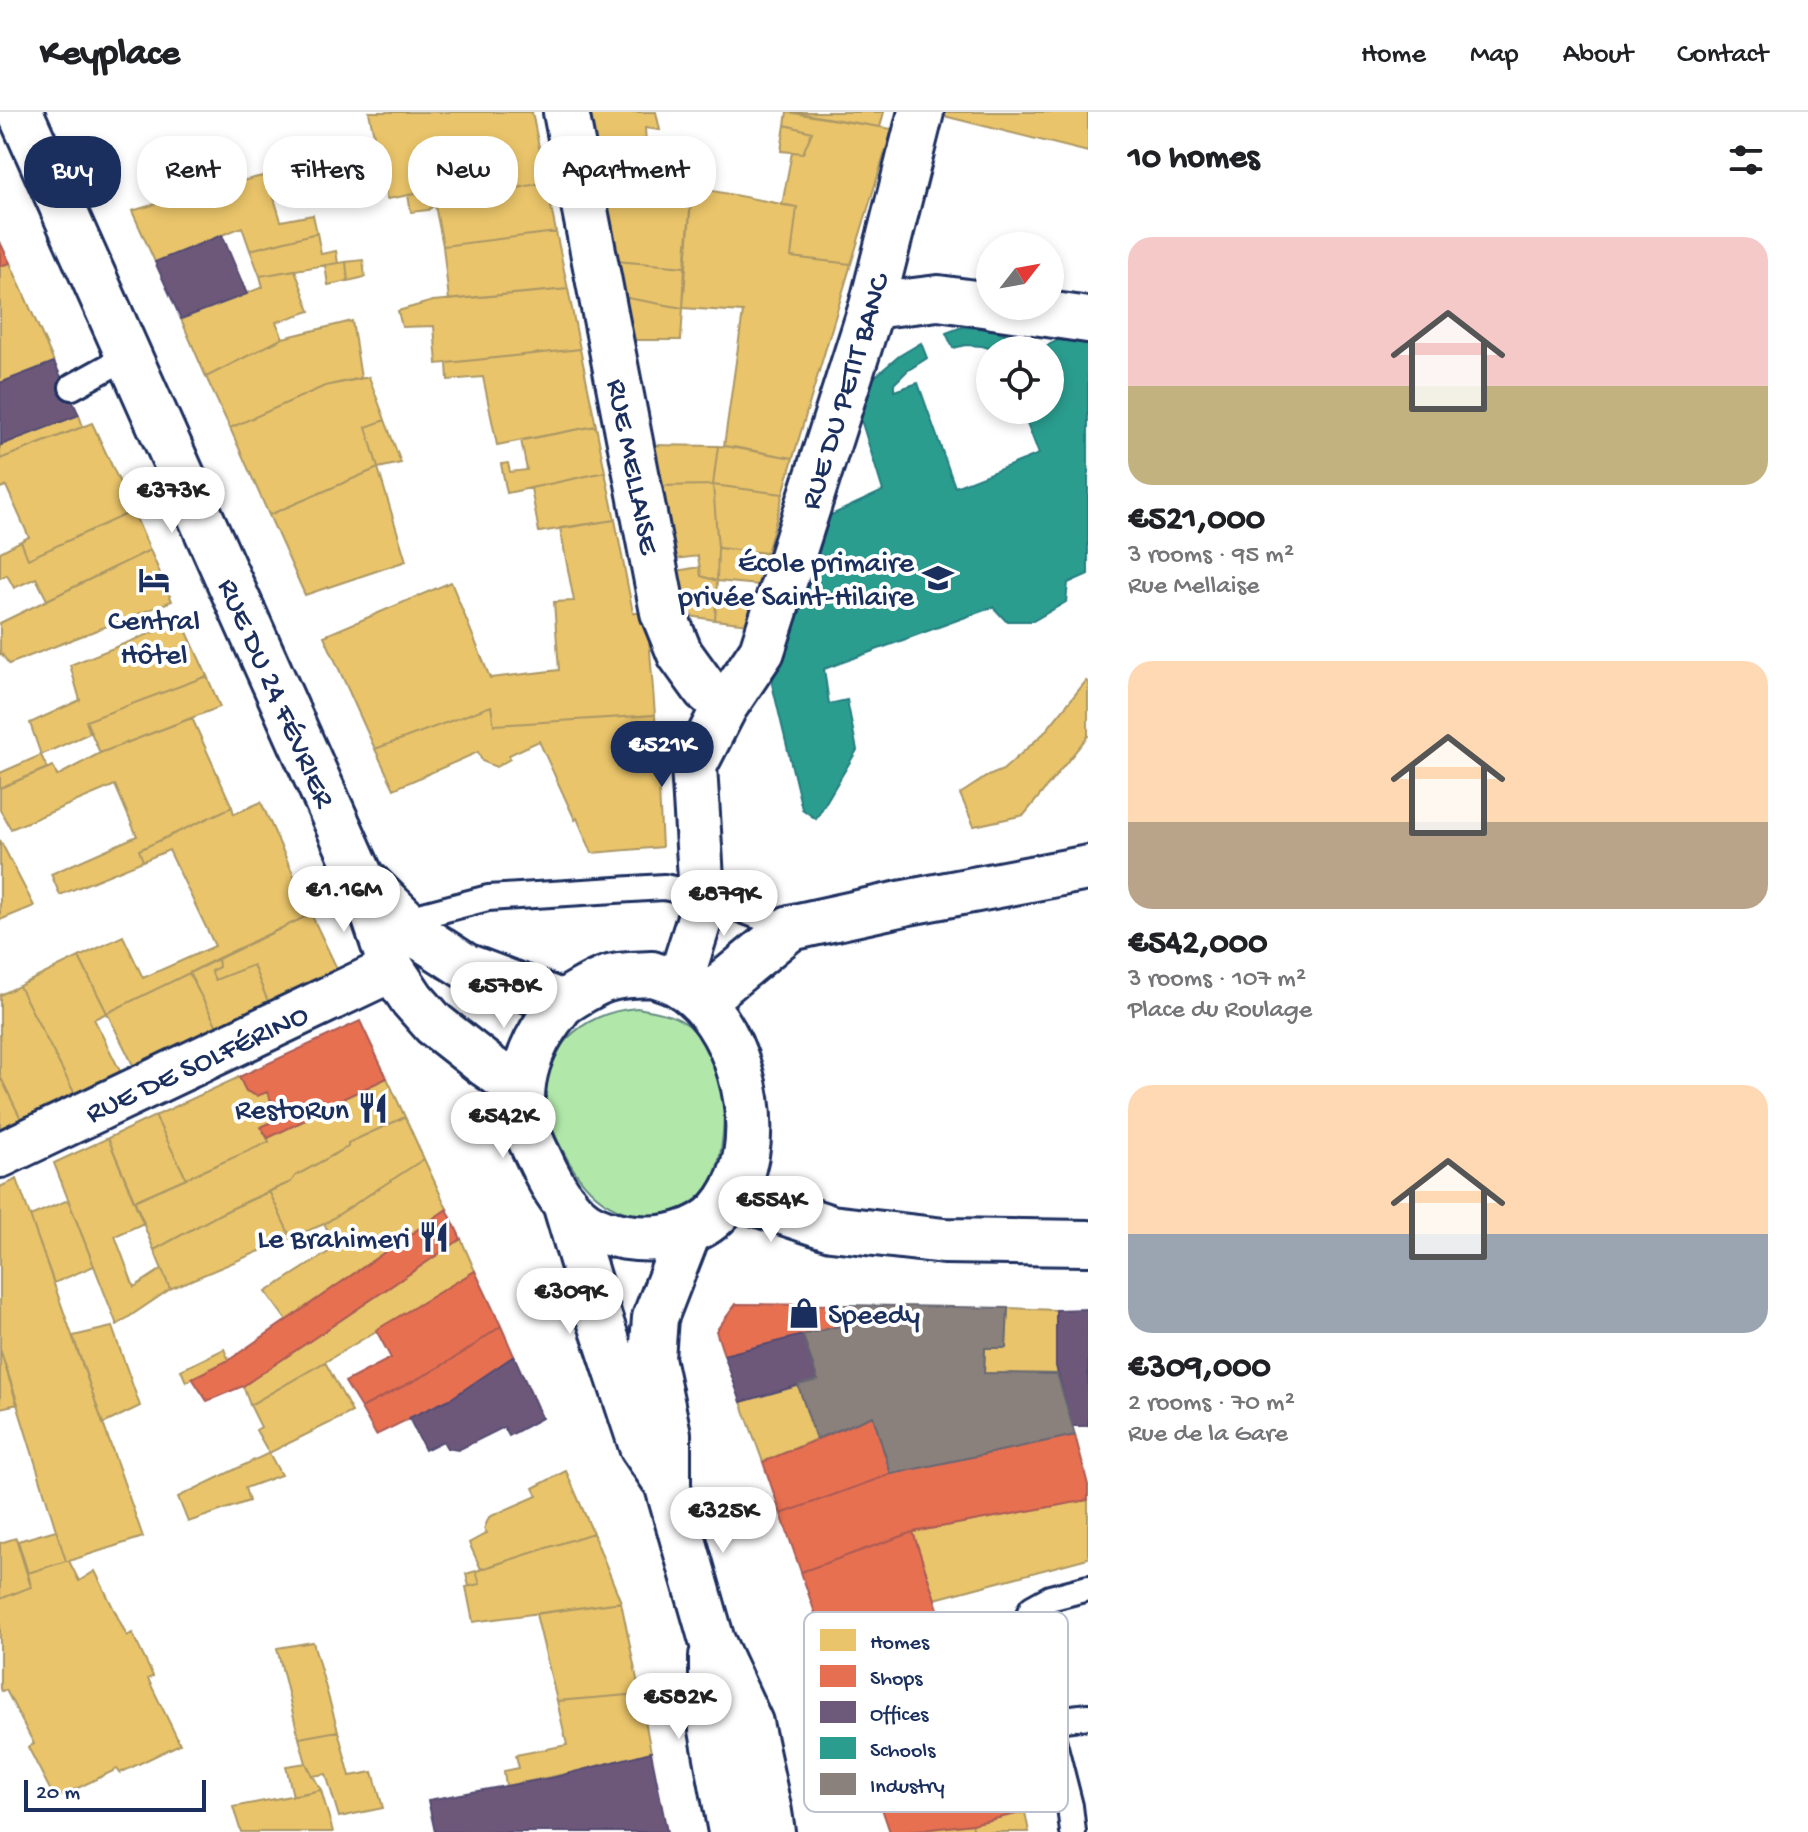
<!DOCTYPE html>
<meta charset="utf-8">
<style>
:root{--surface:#fff;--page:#f2f2f2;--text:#202124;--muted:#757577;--line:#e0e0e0;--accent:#1b2f5e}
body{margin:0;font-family:"Gochi Hand",sans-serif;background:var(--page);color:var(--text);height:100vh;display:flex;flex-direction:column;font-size:30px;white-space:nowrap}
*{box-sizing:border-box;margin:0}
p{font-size:26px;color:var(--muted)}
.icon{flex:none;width:44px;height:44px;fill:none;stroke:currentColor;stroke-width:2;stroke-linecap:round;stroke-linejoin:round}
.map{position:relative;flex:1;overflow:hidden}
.drawer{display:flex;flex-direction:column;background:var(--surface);width:720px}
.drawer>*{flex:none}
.top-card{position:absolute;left:24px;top:24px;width:760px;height:72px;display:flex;gap:16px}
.needle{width:52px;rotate:59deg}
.tools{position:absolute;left:976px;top:120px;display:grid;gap:16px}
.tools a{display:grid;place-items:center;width:88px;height:88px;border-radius:50%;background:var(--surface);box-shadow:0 4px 12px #0003;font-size:40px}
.scale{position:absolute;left:24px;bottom:20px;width:182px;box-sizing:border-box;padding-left:8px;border:4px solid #1b2f5e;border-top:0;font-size:22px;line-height:28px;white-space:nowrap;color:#1b2f5e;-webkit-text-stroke:6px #fff;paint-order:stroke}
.price{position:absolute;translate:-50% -68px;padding:0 18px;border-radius:28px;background:#fff;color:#222;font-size:26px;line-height:52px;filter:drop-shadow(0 2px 4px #0008)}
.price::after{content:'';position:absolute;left:50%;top:48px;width:24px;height:18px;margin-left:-12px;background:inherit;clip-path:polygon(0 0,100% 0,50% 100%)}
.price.on{background:var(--accent);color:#fff}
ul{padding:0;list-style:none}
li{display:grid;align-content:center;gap:16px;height:424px;padding:0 40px}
li span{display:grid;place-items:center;height:248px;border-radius:24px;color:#555}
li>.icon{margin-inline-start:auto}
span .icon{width:144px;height:144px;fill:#fffc;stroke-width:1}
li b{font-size:34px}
h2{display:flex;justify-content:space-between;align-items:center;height:96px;padding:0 40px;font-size:34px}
.pill{padding:0 28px;border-radius:32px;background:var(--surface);box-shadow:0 4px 12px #0003;font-size:28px;line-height:72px}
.pill.on{background:var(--accent);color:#fff}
header{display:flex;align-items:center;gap:48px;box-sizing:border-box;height:112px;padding:0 40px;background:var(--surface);border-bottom:2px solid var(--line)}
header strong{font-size:38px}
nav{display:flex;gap:44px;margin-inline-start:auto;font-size:28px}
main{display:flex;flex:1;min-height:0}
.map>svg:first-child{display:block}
.green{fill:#b1e8aa;stroke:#668c84;stroke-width:2}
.homes{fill:#e9c46a;stroke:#ab9766;stroke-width:2}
.shops{fill:#e76f51;stroke:#aa5c55;stroke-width:2}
.offices{fill:#6d597a;stroke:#544c72;stroke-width:2}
.schools{fill:#2a9d8f;stroke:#267c80;stroke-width:2}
.industry{fill:#8a817c;stroke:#696873;stroke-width:2}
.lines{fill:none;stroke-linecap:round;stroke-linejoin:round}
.service-casing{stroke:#1b2f5e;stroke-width:30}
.minor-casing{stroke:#1b2f5e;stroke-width:50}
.secondary-casing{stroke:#1b2f5e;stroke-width:50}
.service{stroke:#fff;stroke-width:24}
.minor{stroke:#fff;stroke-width:44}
.secondary{stroke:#fff;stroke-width:44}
.labels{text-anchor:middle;stroke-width:8;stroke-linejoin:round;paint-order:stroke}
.street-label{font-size:30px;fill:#1b2f5e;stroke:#fff}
.poi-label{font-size:30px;fill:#1b2f5e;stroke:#fff;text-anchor:end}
.key{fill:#fff;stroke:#bbc1cf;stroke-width:2}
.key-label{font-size:22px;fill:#1b2f5e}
</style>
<header>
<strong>Keyplace</strong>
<nav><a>Home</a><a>Map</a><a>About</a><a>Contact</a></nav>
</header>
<main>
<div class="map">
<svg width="1088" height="1720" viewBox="0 0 1088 1720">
<rect width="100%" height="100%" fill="#fff"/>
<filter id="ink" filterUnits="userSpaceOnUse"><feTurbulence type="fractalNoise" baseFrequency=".0125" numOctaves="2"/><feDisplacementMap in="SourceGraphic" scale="16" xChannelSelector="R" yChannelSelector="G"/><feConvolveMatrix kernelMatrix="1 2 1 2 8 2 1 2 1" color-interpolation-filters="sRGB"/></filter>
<g filter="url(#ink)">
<!-- green -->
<path class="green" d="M 637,896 C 655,899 674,902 688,913 C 714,934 725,968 724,1000 C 723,1037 720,1082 679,1097 C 625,1118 586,1085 563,1039 C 557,1027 549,1013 547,1000 C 535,940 582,900 637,896 Z"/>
<!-- homes -->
<path class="homes" d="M 369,0 L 532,0 L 546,70 L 490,82 L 488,69 L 387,87 Z
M 584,0 L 656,0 L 660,18 L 645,16 L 646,33 L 594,47 Z
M 787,0 L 892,17 L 851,152 L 791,145 L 797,95 L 782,93 L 792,40 L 803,41 L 812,20 L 785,13 Z
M 792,0 L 884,0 L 880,15 Z
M 941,0 L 1088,0 L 1088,40 L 940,3 Z
M 785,13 L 812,20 L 803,41 L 781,39 Z
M 646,33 L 647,67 L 692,75 L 685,155 L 616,149 L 594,47 Z
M 267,63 L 281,109 L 313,103 L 317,121 L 250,138 L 242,115 L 155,150 L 132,99 L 207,77 Z
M 488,69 L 490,82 L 546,70 L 556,120 L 443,134 L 435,93 L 428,98 L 411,100 L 408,83 Z
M 692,75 L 797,95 L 791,145 L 851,152 L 793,346 L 724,334 L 743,200 L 683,196 Z
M 556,120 L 568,177 L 449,188 L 443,134 Z
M 317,121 L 321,142 L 336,139 L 338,151 L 260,164 L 250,138 Z
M 363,148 L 365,165 L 348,169 L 346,150 Z
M 616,149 L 685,155 L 683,196 L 622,185 Z
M 346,150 L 348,169 L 328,173 L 325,153 Z
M 10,151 L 54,250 L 0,271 L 0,154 Z
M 295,158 L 310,199 L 276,210 L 283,226 L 206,265 L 181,207 L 263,175 L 260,164 Z
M 568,177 L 580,237 L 437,252 L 434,214 L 402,215 L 398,199 L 433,189 Z
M 622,185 L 683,196 L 681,228 L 629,228 Z
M 352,209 L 361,266 L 325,274 L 230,316 L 206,265 L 283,226 Z
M 580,237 L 596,314 L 497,333 L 483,265 L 448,268 L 447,251 Z
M 369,265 L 385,308 L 366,315 L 378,356 L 269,403 L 230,316 L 325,274 Z
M 79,303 L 83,315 L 0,347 L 0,331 L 1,333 Z
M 385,308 L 401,351 L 378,356 L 366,315 Z
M 92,311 L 133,399 L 28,447 L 21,429 L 29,425 L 6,374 L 0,376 L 0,347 Z
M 596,314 L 605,360 L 507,381 L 501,352 L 508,351 L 510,360 L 527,358 L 521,328 Z
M 648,333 L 718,334 L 713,373 L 658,374 Z
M 718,334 L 733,335 L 793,346 L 783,382 L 713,373 Z
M 378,356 L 406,449 L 305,483 L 269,403 Z
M 605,360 L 615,408 L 539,420 L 531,376 Z
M 713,373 L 718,436 L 717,469 L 701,464 L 698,444 L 668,448 L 654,374 Z
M 713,373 L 783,382 L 767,441 L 718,436 Z
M 133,399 L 150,438 L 47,488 L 36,466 L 14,476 L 7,463 L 0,466 L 0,440 L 21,429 L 28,447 Z
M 615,408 L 633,501 L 647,501 L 655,603 L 494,613 L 491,594 L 375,637 L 324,524 L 451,470 L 490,566 L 559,558 L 554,490 L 574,489 L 560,416 Z
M 718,436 L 767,441 L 759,473 L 717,469 Z
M 150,438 L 172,489 L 9,552 L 1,541 L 0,542 L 0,511 Z
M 700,455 L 701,464 L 717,469 L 715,508 L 677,502 L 670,460 Z
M 717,481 L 756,488 L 749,512 L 715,508 Z
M 182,509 L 207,564 L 86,609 L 90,621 L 41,643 L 30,611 L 80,588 L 70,553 Z
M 207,564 L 220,595 L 100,641 L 86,609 Z
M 1086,569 L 1088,570 L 1088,624 L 1024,703 L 974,714 L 960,682 L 986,665 L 1003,658 L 1044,621 Z
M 491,594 L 494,613 L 655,603 L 662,735 L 592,741 L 577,706 L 575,708 L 539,629 L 509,643 L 510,647 L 496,655 L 482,649 L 478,640 L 394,677 L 375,637 Z
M 192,606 L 232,695 L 139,738 L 143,749 L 60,783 L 51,762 L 137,724 L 115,673 L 11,717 L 0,698 L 0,676 L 53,654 L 57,664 L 100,641 Z
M 41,643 L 47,656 L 0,676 L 0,661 Z
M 261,690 L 311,802 L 107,901 L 79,845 L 123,824 L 143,866 L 215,834 L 169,738 L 143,749 L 139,738 L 232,695 L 234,702 Z
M 0,728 L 34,794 L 0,808 Z
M 311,802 L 341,865 L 271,897 L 253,853 L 215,868 L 211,859 L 219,855 L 218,846 Z
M 79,845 L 107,901 L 94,907 L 123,965 L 77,986 L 19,874 Z
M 218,846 L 219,855 L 211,859 L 215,868 L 253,853 L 271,897 L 220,920 L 189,861 Z
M 189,861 L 220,920 L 136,959 L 107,901 Z
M 19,874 L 77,986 L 23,1011 L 0,964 L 0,883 Z
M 0,964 L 23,1011 L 0,1021 Z
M 239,965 L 246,979 L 257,984 L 267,980 L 279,1006 L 261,1015 L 269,1030 L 186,1066 L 155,1004 Z
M 387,966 L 405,1005 L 348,1031 L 348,1035 L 295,1064 L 291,1070 L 220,1102 L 154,1138 L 134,1089 L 269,1030 L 268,1026 L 324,999 L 323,996 Z
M 155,1004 L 186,1066 L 134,1089 L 108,1026 Z
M 405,1005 L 424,1047 L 324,1112 L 291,1126 L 269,1079 L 291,1070 L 295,1064 L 348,1035 L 348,1031 Z
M 108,1026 L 144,1111 L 115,1124 L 134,1175 L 162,1157 L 170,1177 L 117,1213 L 54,1051 Z
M 424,1047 L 447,1097 L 287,1209 L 266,1180 L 338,1134 L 324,1112 Z
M 17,1067 L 143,1425 L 69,1449 L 66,1449 L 56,1418 L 0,1237 L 0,1075 Z
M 269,1079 L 291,1126 L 170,1177 L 154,1138 L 220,1102 Z
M 68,1088 L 94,1154 L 54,1171 L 30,1104 Z
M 461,1127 L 475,1159 L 325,1250 L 250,1293 L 243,1274 Z
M 1008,1196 L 1056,1198 L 1057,1262 L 984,1261 L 985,1236 L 1006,1236 Z
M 112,1215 L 140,1294 L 103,1312 L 73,1224 Z
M 0,1237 L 18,1292 L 0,1296 Z
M 224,1237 L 229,1248 L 186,1270 L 181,1258 Z
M 325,1250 L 352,1300 L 269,1341 L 256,1318 L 261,1315 L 250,1293 Z
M 798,1273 L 816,1327 L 763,1350 L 741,1290 Z
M 269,1341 L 281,1363 L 245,1376 L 249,1389 L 188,1410 L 178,1385 Z
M 566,1359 L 593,1421 L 481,1457 L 469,1431 L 487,1421 L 484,1417 L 489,1405 L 537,1384 L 533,1376 Z
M 1088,1388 L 1088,1446 L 935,1487 L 913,1420 Z
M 56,1418 L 66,1449 L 28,1461 L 18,1429 Z
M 593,1421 L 621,1490 L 473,1510 L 466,1475 L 480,1472 L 476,1459 Z
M 16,1426 L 31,1475 L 0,1487 L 0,1431 Z
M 66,1449 L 69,1449 L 79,1469 L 95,1459 L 127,1524 L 132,1521 L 153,1564 L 148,1567 L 180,1632 L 120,1661 L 117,1657 L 55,1687 L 28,1635 L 34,1632 L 6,1578 L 1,1579 L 0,1577 L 0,1487 L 31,1475 L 28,1461 Z
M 476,1459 L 480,1472 L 469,1474 L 466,1462 Z
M 621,1490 L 640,1582 L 557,1589 L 536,1502 Z
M 313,1530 L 338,1619 L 299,1626 L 277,1536 Z
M 640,1582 L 651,1640 L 600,1655 L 506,1674 L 504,1659 L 519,1656 L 516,1643 L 567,1633 L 557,1589 Z
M 338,1619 L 350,1664 L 373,1660 L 383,1696 L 339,1705 L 326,1662 L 312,1664 L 306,1651 L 299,1626 Z
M 306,1651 L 321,1678 L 293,1684 L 286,1654 Z
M 321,1678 L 333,1720 L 241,1720 L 233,1695 Z
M 1025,1700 L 1029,1720 L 974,1720 L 972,1712 Z
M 972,1712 L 974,1720 L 906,1720 Z"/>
<!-- shops -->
<path class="shops" d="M 0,130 L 10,151 L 0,154 Z
M 360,909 L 387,966 L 323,996 L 324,999 L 268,1026 L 261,1015 L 279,1006 L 267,980 L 257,984 L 246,979 L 239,965 Z
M 447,1097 L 461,1127 L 243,1274 L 207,1289 L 192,1266 L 229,1248 Z
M 475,1159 L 501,1214 L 466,1239 L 429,1261 L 361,1296 L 345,1270 L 391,1246 L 376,1218 Z
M 736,1192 L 844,1193 L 844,1213 L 724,1243 L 716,1219 Z
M 501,1214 L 514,1244 L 452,1286 L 376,1323 L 361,1296 L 429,1261 L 466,1239 Z
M 873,1304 L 891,1362 L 781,1402 L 763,1350 Z
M 1075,1323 L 1088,1373 L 1088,1388 L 913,1420 L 801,1460 L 781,1402 L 891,1362 Z
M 913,1420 L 978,1620 L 997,1617 L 1012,1655 L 1021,1661 L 1027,1682 L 1024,1691 L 1025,1700 L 972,1712 L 906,1720 L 890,1720 L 801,1460 Z"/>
<!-- offices -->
<path class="offices" d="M 222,123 L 247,182 L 181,207 L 155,150 Z
M 54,250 L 79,303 L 1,333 L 0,271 Z
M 1088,1197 L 1088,1314 L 1072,1314 L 1056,1254 L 1056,1198 Z
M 803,1223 L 818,1268 L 741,1290 L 724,1243 Z
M 514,1244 L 542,1306 L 509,1324 L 504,1315 L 458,1338 L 447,1336 L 443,1329 L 425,1338 L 409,1306 L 452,1286 Z
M 651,1640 L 667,1720 L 435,1720 L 428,1688 L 555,1665 Z"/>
<!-- schools -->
<path class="schools" d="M 962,215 L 992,217 L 1015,226 L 1036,238 L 995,238 L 982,234 L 966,233 L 953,236 L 946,221 Z
M 1069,223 L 1088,228 L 1088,462 L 1068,471 L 1066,490 L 1033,509 L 1006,509 L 993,495 L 824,557 L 829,592 L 847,588 L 857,638 L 816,707 L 802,697 L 772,572 L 812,412 L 883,379 L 855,288 L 870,269 L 899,244 L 921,231 L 927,246 L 907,259 L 894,272 L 894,279 L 918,271 L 955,375 L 1039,342 L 1022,298 L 1050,298 L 1050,238 L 1038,238 Z"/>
<!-- industry -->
<path class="industry" d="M 844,1193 L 1008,1196 L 1006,1236 L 985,1236 L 984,1261 L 1057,1262 L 1075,1323 L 891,1362 L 873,1304 L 816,1327 L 798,1273 L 818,1268 L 803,1223 L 844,1213 Z"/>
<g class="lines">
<defs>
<path id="service" d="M 72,275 L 130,243
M 404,808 L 488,786 L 664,775 L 702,783 L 790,816
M 1049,1609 L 1088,1604
M 1073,1720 L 1070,1694 L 1024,1513 L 1032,1496 L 1050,1486 L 1088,1476"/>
<path id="minor" d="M 566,0 L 663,500 L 680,542 L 706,578 L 725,594
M 872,194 L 938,186 L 990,193
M 993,194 L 1088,208
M 679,872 L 700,806 L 702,783 L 694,654 L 725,594 L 762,539 L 872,194 L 921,0
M 702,889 L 790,816 L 904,791 L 1088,756
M 0,1043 L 392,857
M 732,1083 L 831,1116 L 944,1129 L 1088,1131"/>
<path id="secondary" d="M 20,0 L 361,765 L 392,857 L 412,887 L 434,912 L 486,953 L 522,978
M 367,771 L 425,828 L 465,854 L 563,891
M 652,862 C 661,865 672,868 680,873 C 737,907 764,1008 739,1067 C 724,1102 704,1118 668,1125 C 642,1129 607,1125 585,1111 C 565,1097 550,1070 540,1048 C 533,1034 525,1018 523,1002 C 518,968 531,933 551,906 C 555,902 558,896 562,892 C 569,886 595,871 604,868 C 619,862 636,863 652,862 Z
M 565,1091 L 599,1205 L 642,1335 L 663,1366
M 688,1121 L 655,1206 L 652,1246 L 668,1322 L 668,1375 L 712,1529 L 750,1611 L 769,1700 L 772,1720
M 712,1544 L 712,1618 L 731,1720"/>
</defs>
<!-- service casing -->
<use href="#service" class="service-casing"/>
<!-- minor casing -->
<use href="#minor" class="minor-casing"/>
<!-- secondary casing -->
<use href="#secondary" class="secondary-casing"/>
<!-- service -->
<use href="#service" class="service"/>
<!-- minor -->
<use href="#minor" class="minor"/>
<!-- secondary -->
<use href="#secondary" class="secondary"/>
</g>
</g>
<!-- icons -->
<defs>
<symbol id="school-bare" viewBox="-9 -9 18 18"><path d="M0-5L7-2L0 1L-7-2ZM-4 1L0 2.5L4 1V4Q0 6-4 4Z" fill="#1b2f5e" stroke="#fff" stroke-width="2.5" paint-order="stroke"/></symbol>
<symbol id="hotel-bare" viewBox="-9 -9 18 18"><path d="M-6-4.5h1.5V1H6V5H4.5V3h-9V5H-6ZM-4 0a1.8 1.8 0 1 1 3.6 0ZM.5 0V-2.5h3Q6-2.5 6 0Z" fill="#1b2f5e" stroke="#fff" stroke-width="2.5" paint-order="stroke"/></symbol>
<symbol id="restaurant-bare" viewBox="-9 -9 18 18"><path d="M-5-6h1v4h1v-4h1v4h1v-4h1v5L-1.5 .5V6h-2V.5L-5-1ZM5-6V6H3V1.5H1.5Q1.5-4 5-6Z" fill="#1b2f5e" stroke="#fff" stroke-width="2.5" paint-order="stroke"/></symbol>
<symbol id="shop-bare" viewBox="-9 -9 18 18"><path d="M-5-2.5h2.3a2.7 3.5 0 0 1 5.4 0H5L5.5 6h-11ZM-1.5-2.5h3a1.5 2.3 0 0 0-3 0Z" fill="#1b2f5e" stroke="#fff" stroke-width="2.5" paint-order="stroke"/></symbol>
</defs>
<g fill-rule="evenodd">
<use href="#school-bare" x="916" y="444" width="44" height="44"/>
<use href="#hotel-bare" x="132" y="446" width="44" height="44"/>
<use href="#restaurant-bare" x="351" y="974" width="44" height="44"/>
<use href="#restaurant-bare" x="412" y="1103" width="44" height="44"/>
<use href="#shop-bare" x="782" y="1179" width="44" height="44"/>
</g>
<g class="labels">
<!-- street labels -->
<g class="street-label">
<text transform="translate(843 279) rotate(-73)" y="10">RUE DU PETIT BANC</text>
<text transform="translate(635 354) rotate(79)" y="10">RUE MELLAISE</text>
<text transform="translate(278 580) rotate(66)" y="10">RUE DU 24 FÉVRIER</text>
<text transform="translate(196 950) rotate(-25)" y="10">RUE DE SOLFÉRINO</text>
</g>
<!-- poi labels -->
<g class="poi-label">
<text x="914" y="459">École primaire<tspan x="914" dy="34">privée Saint-Hilaire</tspan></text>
<text x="154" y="517" text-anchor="middle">Central<tspan x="154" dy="34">Hôtel</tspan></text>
<text x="349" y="1006">RestoRun</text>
<text x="410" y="1135">Le Brahimeri</text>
<text x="828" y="1211" text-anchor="start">Speedy</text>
</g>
</g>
<!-- legend -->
<rect x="804" y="1500" width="264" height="200" rx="12" class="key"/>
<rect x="820" y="1517" width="36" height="22" fill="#e9c46a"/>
<rect x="820" y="1553" width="36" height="22" fill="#e76f51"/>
<rect x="820" y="1589" width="36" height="22" fill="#6d597a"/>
<rect x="820" y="1625" width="36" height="22" fill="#2a9d8f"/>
<rect x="820" y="1661" width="36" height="22" fill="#8a817c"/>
<g class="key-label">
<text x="870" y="1536">Homes</text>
<text x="870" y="1572">Shops</text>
<text x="870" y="1608">Offices</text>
<text x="870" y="1644">Schools</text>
<text x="870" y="1680">Industry</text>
</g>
</svg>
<div class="tools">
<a><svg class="needle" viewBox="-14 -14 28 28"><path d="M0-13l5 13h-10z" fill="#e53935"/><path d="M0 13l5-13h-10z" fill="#757577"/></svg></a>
<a><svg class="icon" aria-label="locate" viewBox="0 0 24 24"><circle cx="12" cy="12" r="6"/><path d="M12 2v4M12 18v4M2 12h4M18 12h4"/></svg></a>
</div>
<div class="scale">20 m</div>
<b class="price" style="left:172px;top:423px">€373K</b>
<b class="price on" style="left:662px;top:677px">€521K</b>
<b class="price" style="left:344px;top:822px">€1.16M</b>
<b class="price" style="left:724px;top:826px">€879K</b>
<b class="price" style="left:504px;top:918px">€578K</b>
<b class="price" style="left:503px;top:1048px">€542K</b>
<b class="price" style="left:771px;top:1132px">€554K</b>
<b class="price" style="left:570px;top:1224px">€309K</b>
<b class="price" style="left:723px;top:1443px">€325K</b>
<b class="price" style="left:679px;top:1629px">€582K</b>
<div class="top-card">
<a class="pill on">Buy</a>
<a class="pill">Rent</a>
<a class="pill">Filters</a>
<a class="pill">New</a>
<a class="pill">Apartment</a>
</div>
</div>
<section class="drawer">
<h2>10 homes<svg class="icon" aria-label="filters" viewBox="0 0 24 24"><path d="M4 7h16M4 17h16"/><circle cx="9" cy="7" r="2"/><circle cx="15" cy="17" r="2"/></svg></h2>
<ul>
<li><span style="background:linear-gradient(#f6c9c9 60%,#c2b280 0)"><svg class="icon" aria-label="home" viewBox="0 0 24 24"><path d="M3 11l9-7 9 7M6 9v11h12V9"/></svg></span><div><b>€521,000</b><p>3 rooms · 95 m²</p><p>Rue Mellaise</p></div></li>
<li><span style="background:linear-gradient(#ffd9b3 65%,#b9a48a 0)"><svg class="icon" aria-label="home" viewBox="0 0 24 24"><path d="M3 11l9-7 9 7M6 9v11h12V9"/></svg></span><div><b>€542,000</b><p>3 rooms · 107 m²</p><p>Place du Roulage</p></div></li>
<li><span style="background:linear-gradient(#ffd9b3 60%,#9aa5b1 0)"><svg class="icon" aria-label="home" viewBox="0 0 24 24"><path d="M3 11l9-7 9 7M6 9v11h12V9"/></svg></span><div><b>€309,000</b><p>2 rooms · 70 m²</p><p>Rue de la Gare</p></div></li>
</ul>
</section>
</main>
